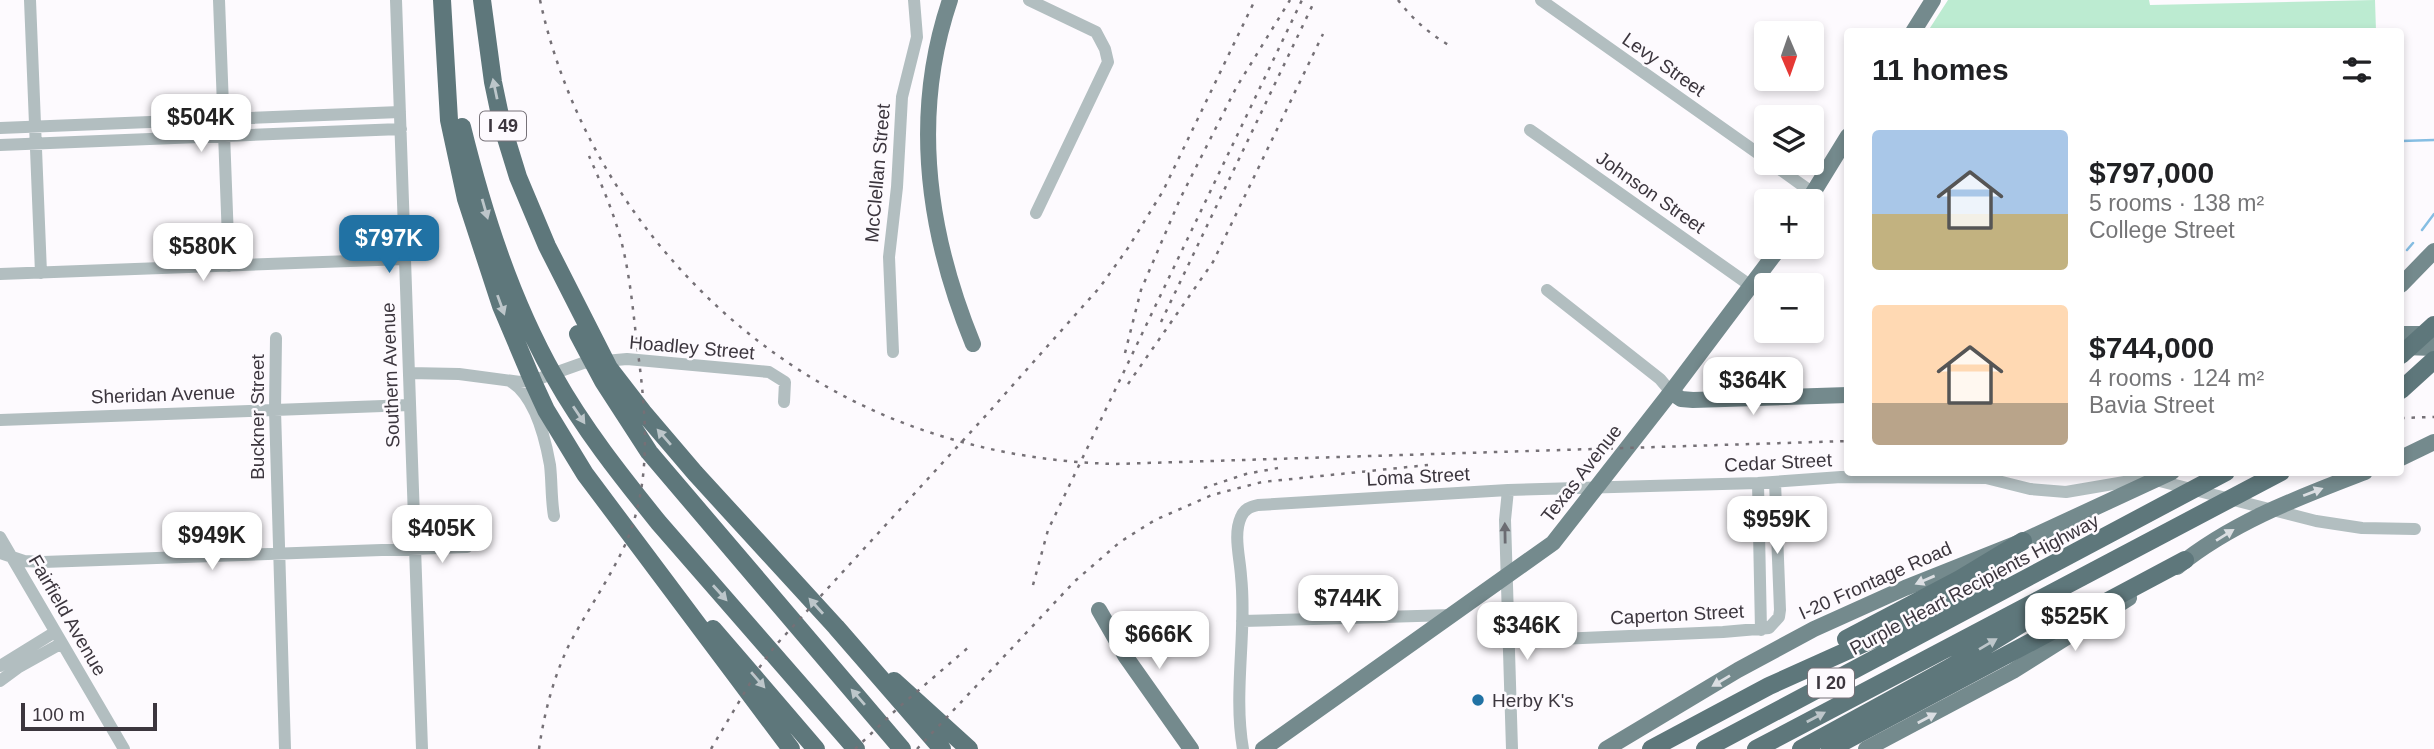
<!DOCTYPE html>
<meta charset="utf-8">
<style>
:root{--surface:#fff;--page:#f6f6f6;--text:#202124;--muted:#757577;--accent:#2172a4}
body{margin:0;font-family:Helvetica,sans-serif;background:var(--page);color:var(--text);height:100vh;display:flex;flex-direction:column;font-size:26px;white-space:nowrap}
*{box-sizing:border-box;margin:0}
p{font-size:23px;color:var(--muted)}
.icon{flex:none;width:38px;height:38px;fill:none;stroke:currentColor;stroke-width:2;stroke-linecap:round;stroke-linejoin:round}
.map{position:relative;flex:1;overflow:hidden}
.drawer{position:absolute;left:1844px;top:28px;width:560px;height:448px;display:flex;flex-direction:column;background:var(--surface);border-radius:7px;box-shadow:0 4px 10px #0003}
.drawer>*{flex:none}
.needle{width:46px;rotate:178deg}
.buttons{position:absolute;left:1754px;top:21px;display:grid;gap:14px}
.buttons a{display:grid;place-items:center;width:70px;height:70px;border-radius:7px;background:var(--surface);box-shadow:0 4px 10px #0003;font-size:35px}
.scale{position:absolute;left:21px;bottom:18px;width:136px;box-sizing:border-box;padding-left:7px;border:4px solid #3c363e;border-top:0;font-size:19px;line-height:24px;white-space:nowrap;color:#3c363e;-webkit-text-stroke:5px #fdfafe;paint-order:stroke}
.price{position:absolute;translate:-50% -60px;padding:0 16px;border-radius:14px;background:#fff;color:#222;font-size:23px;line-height:46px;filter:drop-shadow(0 2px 4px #0008)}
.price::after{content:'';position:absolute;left:50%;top:42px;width:21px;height:16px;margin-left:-10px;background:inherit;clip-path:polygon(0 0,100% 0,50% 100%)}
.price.selected{background:var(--accent);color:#fff}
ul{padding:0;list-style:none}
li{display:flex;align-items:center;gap:21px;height:175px;padding:0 28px}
li span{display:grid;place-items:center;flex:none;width:196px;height:140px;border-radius:7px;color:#555}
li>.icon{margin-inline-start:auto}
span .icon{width:84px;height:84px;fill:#fffc;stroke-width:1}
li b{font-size:30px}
h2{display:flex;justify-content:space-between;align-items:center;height:84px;padding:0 28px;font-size:30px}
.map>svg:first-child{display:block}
.green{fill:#bcebd1}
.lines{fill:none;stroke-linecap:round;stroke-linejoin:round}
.stream{stroke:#86bee3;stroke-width:2.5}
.minor{stroke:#b2bec0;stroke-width:12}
.major{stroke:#748a8d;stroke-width:16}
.highway{stroke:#5e777b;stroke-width:18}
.rail{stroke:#757076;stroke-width:2.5;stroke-dasharray:3.5 7;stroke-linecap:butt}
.oneway{fill:#bdc6ca}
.oneway2{fill:#dbdee2}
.oneway3{fill:#6b6c72}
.poi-dot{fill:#2172a4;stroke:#fdfafe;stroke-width:2.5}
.labels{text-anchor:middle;stroke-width:5;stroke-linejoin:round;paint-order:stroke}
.shield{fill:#fdfafe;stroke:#767178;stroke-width:2}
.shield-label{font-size:18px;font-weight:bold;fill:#3c363e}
.street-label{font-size:19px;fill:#3c363e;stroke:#fdfafe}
.poi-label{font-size:19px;fill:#3c363e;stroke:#fdfafe;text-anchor:start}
</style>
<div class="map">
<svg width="2434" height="749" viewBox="0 0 2434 749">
<rect width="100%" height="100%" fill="#fdfafe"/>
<!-- green -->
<path class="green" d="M 1948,0 L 2149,0 L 2150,5 L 2375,0 L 2376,31 L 1928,31 Z"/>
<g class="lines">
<!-- stream -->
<path class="stream" d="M 2401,141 L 2434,140
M 2422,230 L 2434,214
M 2407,250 L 2413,243"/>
<!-- minor -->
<path class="minor" d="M 30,0 L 41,273
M 219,0 L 229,266
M 396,0 L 422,749
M 1029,0 L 1096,32 L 1105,49 L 1108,62 L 1036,213
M 1541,0 L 1766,159
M 0,128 L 400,112
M 1530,130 L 1751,286
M 0,145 L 401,129
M 1771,163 L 1813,193
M 0,274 L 405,259
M 1547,290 L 1660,379 L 1671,392
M 276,338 L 275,410 L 285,749
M 893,352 L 889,257 L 897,187 L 902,97 L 917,37 L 914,0
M 409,373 L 459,374 L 520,382 L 538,379 L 583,363 L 627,359 L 769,372 L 785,382 L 784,402
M 510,381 C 535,396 545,437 550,465 C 552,482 551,499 554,516
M 0,420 L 410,405
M 1758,483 L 1761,630
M 1508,490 L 1505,520 L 1512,749
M 0,537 L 124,749
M 0,553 L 24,561 L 43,562 L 467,547
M 1242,621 L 1452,615
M 1510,641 L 1723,632 L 1769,628 L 1779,617 L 1780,610 L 1775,482
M 0,666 L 55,632
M 0,681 L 19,667 L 62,643
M 1243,749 C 1233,692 1247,633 1241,576 C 1240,558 1233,534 1241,517 C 1244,509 1250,507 1258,505 L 1508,490 L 1758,483 L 1841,477 L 1986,478 L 2030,489 L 2066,492 L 2148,478 L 2316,521 L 2362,528 L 2415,529"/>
<!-- major -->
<path class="major" d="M 950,0 C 911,115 928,234 973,344
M 1913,32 L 1933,0
M 1808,201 L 1848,136
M 2401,285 L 2434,251
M 2401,334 L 2432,334
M 2403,347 L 2434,348
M 1671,392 L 1681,399 L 1693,400 L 1848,395
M 2401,458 L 2434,442
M 2177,567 C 2232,522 2300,497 2365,472
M 1099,610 L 1126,657 L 1191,749
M 1263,749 L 1553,543 L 1671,392 L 1780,247
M 1606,749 L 1738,670 L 1814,629 L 1905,588 L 2023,541 L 2172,472
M 1866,749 L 2013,671 L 2129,598"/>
<!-- highway -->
<path class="highway" d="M 442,0 L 449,120 L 466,199 L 501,306 L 534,384 L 546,410 L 585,474 L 791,749
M 482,0 L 493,82 L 502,125 L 518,177 L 547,246 L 609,368 L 643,412 L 695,473 L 836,627 L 942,749
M 462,127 C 483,212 510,298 554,376 C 583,428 621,476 659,523 L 856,749
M 578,334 L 603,381 L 649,452 L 902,749
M 2401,355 L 2434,325
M 2401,390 L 2434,360
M 713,629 L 816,749
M 1846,639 L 1960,579 L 2023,541
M 894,681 L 969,749
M 1651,749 L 1769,686 L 1996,584
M 1705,749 L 2226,472
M 1756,749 L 2281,472
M 1801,749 L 1951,667 L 2059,601
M 1830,749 L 2185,560"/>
<!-- rail -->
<path class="rail" d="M 540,0 C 582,195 730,362 917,428 C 982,451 1047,462 1115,464 L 1848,441
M 1398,0 C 1413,20 1431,35 1452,47
M 1161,322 L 1315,0
M 1125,353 L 1141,290 L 1180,199 L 1236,88 L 1290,0
M 1128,384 L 1213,262 L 1323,34
M 2401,418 L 2434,417
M 1204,488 L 1246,474 L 1278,468
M 1033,585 L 1048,530 L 1302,0
M 539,749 C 544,714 553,679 568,647 C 586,612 609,580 625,545 C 653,481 646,413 637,345 C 633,310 630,275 621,240 C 613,211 601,183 589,156
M 711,749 L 759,668 L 775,646 L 989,412 L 1100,287 L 1128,248 L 1163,191 L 1255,0
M 855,749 L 898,708 L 970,646
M 917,749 L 1075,581 L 1120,542 L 1155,520 L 1212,495 L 1262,482 L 1428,465"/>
</g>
<!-- one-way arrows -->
<defs><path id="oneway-solid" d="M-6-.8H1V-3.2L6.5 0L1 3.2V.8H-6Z" transform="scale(1.75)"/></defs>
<g class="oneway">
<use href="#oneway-solid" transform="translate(495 89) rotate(-102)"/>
<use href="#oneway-solid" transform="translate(485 209) rotate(74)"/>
<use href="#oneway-solid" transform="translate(501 305) rotate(70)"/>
<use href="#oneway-solid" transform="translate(579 415) rotate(56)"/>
<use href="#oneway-solid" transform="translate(664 437) rotate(-131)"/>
<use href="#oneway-solid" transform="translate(720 593) rotate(48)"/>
<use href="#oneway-solid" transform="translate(816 606) rotate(-132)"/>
<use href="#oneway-solid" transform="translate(1988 644) rotate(-31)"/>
<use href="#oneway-solid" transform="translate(758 680) rotate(49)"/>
<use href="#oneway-solid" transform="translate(858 697) rotate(-131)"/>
<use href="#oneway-solid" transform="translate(1816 717) rotate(-28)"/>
</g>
<g class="oneway2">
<use href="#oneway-solid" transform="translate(2313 492) rotate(-21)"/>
<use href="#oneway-solid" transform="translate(2225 535) rotate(-32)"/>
<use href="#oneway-solid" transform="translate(1925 580) rotate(157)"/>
<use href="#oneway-solid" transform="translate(1721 681) rotate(149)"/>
<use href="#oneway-solid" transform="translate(1927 718) rotate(-28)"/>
</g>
<use class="oneway3" href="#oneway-solid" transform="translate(1505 533) rotate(-91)"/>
<!-- markers -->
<circle class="poi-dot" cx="1478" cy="700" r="7"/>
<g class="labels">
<!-- shield labels -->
<g class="shield">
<rect x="480" y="111.5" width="46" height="29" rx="5"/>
<rect x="1808" y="668.5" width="46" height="29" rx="5"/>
</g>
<g class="shield-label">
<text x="503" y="132">I 49</text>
<text x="1831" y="689">I 20</text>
</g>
<!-- street labels -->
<g class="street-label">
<text transform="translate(1664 64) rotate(35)" y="7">Levy Street</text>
<text transform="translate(877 173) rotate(-85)" y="7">McClellan Street</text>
<text transform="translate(1651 192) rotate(35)" y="7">Johnson Street</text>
<text transform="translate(692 347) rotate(5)" y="7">Hoadley Street</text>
<text transform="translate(390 375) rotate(-92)" y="7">Southern Avenue</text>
<text transform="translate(163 394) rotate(-2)" y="7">Sheridan Avenue</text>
<text transform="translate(257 417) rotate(-90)" y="7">Buckner Street</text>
<text transform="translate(1778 462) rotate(-3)" y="7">Cedar Street</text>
<text transform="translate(1581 473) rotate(-52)" y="7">Texas Avenue</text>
<text transform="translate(1418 476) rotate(-3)" y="7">Loma Street</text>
<text transform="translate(1875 580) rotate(-24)" y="7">I-20 Frontage Road</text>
<text transform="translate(1974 584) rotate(-28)" y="7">Purple Heart Recipients Highway</text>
<text transform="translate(1677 614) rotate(-3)" y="7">Caperton Street</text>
<text transform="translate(68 615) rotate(60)" y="7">Fairfield Avenue</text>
</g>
<!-- poi labels -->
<g class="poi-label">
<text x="1492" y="707">Herby K's</text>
</g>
</g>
</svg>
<div class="buttons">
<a><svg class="needle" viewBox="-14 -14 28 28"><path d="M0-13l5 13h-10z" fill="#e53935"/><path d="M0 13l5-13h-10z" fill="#757577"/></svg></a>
<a><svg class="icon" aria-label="layers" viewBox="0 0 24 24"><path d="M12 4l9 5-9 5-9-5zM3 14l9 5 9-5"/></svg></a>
<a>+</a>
<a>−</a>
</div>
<div class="scale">100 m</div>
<b class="price" style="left:201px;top:154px">$504K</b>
<b class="price selected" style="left:389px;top:275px">$797K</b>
<b class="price" style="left:203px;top:283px">$580K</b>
<b class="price" style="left:1753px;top:417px">$364K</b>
<b class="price" style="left:1777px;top:556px">$959K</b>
<b class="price" style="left:442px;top:565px">$405K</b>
<b class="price" style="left:212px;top:572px">$949K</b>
<b class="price" style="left:1348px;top:635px">$744K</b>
<b class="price" style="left:2075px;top:653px">$525K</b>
<b class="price" style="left:1527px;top:662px">$346K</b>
<b class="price" style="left:1159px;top:671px">$666K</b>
<section class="drawer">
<h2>11 homes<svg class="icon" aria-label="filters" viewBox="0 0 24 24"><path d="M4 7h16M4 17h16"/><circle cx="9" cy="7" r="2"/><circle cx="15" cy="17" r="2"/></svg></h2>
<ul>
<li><span style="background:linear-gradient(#a9c7e8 60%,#c2b280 0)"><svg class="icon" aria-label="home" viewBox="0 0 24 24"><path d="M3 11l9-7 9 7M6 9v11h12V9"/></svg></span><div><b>$797,000</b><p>5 rooms · 138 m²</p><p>College Street</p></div></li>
<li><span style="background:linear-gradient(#ffd9b3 70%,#b9a48a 0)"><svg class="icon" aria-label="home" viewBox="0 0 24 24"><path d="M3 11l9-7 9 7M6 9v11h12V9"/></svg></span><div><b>$744,000</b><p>4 rooms · 124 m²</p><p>Bavia Street</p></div></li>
</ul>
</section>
</div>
